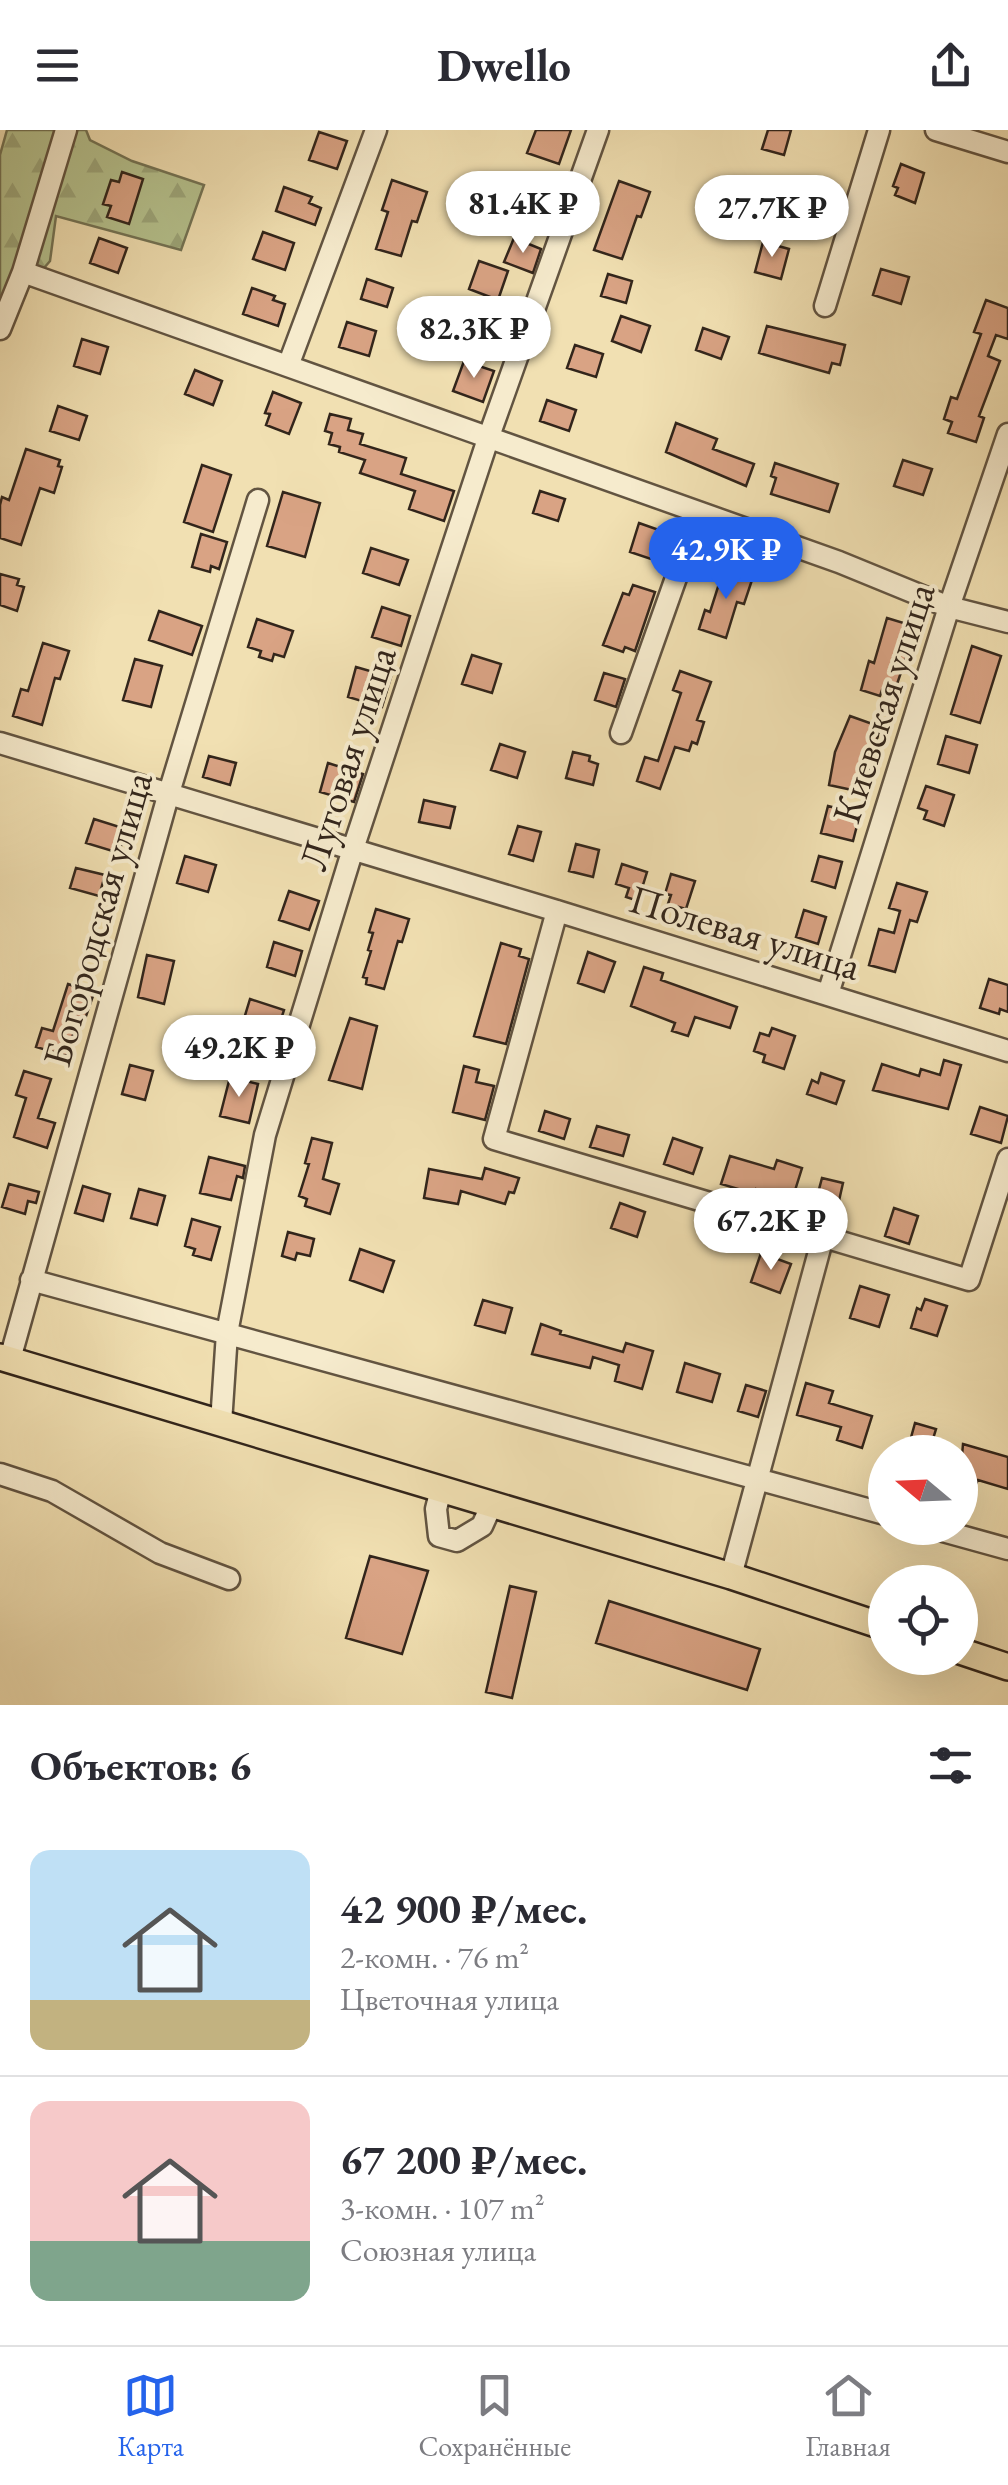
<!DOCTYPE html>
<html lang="ru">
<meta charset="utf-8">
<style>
:root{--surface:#fff;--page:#f7f7f7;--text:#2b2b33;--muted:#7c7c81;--line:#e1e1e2;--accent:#2563eb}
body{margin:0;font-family:"EB Garamond",serif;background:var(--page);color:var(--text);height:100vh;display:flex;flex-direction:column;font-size:38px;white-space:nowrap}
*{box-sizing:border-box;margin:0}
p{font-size:32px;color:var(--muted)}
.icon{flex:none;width:55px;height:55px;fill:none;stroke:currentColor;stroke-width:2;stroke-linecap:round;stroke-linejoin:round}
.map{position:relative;height:1575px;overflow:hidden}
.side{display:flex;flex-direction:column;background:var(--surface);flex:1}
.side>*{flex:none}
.needle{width:65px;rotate:289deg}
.fabs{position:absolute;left:868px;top:1305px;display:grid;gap:20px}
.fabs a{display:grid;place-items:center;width:110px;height:110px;border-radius:50%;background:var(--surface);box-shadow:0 10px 40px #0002;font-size:50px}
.price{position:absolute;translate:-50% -85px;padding:0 22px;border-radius:35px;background:#fff;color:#222;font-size:32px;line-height:65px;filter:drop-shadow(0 2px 5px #0008)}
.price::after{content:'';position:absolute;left:50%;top:60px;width:30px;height:22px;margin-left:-15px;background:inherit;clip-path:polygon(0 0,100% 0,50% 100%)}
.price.on{background:var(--accent);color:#fff}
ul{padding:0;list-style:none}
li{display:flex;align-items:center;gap:30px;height:250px;padding:0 30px}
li+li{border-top:2px solid var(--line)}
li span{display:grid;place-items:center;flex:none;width:280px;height:200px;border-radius:20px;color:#555}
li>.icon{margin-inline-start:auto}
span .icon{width:120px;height:120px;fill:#fffc;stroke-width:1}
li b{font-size:42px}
h2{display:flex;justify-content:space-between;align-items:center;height:120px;padding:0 30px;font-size:42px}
header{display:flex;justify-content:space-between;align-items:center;height:130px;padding:0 30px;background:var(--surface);font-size:45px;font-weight:700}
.tab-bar{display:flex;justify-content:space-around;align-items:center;height:140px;border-top:2px solid var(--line);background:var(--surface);font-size:28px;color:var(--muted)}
.tab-bar a{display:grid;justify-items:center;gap:5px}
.tab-bar .on{color:var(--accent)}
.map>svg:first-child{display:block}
.forest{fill:url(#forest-firs);stroke:#747455;stroke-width:2.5}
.building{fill:#d9a384;stroke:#32251b;stroke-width:2.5}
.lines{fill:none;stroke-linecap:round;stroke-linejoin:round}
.minor-casing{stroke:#625441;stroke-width:25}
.major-casing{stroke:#32251b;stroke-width:30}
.minor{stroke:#f6ebcd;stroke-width:20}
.major{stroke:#f1e0b2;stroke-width:25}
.labels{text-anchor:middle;stroke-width:8;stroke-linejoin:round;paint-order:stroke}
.street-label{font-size:40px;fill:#32251b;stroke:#f6ebcd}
</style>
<header><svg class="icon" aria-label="menu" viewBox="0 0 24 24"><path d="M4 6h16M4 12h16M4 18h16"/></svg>Dwello<svg class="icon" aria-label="share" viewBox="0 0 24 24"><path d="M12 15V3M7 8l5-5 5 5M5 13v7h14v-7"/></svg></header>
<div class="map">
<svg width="1008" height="1575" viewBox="0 0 1008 1575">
<defs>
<pattern id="forest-firs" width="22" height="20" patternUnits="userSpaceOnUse" patternTransform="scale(2.5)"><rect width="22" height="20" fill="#b6c38f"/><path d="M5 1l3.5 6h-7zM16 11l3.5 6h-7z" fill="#9da77b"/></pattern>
</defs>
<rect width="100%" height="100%" fill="#f1e0b2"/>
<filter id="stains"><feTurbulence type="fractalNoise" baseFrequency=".002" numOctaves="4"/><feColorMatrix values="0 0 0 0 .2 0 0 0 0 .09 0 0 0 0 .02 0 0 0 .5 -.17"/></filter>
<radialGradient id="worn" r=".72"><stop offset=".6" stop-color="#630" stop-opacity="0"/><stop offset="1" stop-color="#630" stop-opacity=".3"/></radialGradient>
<!-- forest -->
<path class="forest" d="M 7,0 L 86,0 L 90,10 L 132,31 L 204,55 L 181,120 L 56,86 L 50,131 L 20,166 L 0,164 L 0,25 Z"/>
<!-- building -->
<path class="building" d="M 536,0 L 571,0 L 559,34 L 527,23 Z
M 768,0 L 791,0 L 784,25 L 762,19 Z
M 319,2 L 347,11 L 337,39 L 309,30 Z
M 901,34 L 924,43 L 915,73 L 895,65 L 898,58 L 893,56 Z
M 122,42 L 143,49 L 129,94 L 107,87 L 111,76 L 103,74 L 111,50 L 119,52 Z
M 392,50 L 427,62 L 417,92 L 412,91 L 401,126 L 376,119 L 388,82 L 382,80 Z
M 619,51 L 650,62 L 641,87 L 637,86 L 622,129 L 594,120 Z
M 284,57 L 312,67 L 309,73 L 321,78 L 315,95 L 276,81 Z
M 532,66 L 557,74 L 549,96 L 525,87 Z
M 263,102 L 294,113 L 285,140 L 253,129 Z
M 99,108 L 127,118 L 118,143 L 90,133 Z
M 514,108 L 541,119 L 533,143 L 504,132 Z
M 763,112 L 789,119 L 781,149 L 755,142 Z
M 479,131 L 508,141 L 498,170 L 469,159 Z
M 881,139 L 909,147 L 901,174 L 873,165 Z
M 608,144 L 632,151 L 626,173 L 601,166 Z
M 367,149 L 393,158 L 387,177 L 361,169 Z
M 252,158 L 275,166 L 273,170 L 285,174 L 278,196 L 243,184 Z
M 986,170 L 1008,178 L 1008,209 L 996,205 L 988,226 L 1000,231 L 979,286 L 984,288 L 976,312 L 948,303 L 952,292 L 944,289 L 951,267 L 957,269 L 981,204 L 974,202 Z
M 621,186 L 650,196 L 641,222 L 612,211 Z
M 347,192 L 376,201 L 369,226 L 339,217 Z
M 767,196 L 845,215 L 840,235 L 832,233 L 829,243 L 759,223 Z
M 703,198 L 729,207 L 721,229 L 696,220 Z
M 82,209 L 108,217 L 100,244 L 74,236 Z
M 575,215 L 603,224 L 596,247 L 567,238 Z
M 464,231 L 494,241 L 483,272 L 453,261 Z
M 195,240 L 222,251 L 213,275 L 185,264 Z
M 273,262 L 301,273 L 289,304 L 266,295 L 270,284 L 265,283 Z
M 547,270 L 576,280 L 569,301 L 540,291 Z
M 58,276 L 87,286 L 79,310 L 50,301 Z
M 330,284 L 351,289 L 348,300 L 363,304 L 360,314 L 406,328 L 401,344 L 454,361 L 444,391 L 409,379 L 415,361 L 360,343 L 365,330 L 339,322 L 340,317 L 329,314 L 332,303 L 325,301 Z
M 676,293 L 717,309 L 713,319 L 754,334 L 746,356 L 666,322 Z
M 26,319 L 60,330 L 58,336 L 62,337 L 54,363 L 40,358 L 21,415 L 0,408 L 0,375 L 2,367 L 9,370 Z
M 903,330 L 932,339 L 923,365 L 894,356 Z
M 775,333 L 838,354 L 829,382 L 771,364 L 776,348 L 771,346 Z
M 202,335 L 231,345 L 213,402 L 184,392 Z
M 540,361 L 565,369 L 558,391 L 533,383 Z
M 283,362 L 320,373 L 305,427 L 267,416 Z
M 639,393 L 676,406 L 666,434 L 630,422 Z
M 201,404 L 227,412 L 219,439 L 211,436 L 210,442 L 192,437 Z
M 371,418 L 408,430 L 399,455 L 363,443 Z
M 724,438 L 753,447 L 744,474 L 737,472 L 726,508 L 699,499 L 705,480 L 710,482 Z
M 0,444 L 19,449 L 17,455 L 24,457 L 17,481 L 0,475 Z
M 633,455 L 655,462 L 635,521 L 625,517 L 623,522 L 603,515 L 623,463 L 629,465 Z
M 382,477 L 410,486 L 401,516 L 372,507 Z
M 159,481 L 202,496 L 192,525 L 149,510 Z
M 887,488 L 907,494 L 905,501 L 914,504 L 894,563 L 882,560 L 880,566 L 861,560 L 869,531 L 874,533 Z
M 257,489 L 293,501 L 284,527 L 274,524 L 272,531 L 259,527 L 261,521 L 248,517 Z
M 43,513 L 69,521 L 60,549 L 55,548 L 42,595 L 13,586 L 21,559 L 28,561 Z
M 972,516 L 1001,526 L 980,593 L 951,584 Z
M 472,525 L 501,534 L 492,563 L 462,554 Z
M 135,529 L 162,536 L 151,577 L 123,570 Z
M 356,537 L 391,547 L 382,577 L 348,567 Z
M 680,541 L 711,552 L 697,590 L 704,592 L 697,614 L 692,612 L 689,621 L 675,617 L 660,659 L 637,651 L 645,627 L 658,631 L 681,563 L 673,560 Z
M 604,543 L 625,549 L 616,577 L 595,570 Z
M 850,586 L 881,597 L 870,629 L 866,663 L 829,655 L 835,622 Z
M 946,606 L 977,615 L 969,643 L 938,634 Z
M 500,614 L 525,622 L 517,648 L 491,640 Z
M 573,622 L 590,626 L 589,631 L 598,634 L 593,655 L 566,648 Z
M 209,626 L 236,633 L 230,655 L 203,647 Z
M 328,633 L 363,644 L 354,672 L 320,662 Z
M 926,656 L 954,665 L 944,696 L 924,689 L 927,681 L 918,678 Z
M 424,670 L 455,677 L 450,698 L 419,692 Z
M 828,676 L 860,684 L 853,711 L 821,703 Z
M 94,689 L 126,699 L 119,723 L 86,713 Z
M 518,696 L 541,702 L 533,731 L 509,724 Z
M 576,714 L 599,720 L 593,747 L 569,741 Z
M 185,726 L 216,735 L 208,762 L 177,753 Z
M 819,726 L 842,732 L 835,758 L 812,751 Z
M 622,734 L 647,742 L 638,771 L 626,767 L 629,758 L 616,754 Z
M 76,738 L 105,745 L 99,766 L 70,758 Z
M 671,744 L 695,751 L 686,779 L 668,774 L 671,765 L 665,764 Z
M 897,753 L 927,762 L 917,792 L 910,790 L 895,842 L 869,835 L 879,799 L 894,803 L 900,781 L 889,778 Z
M 289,761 L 319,771 L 309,800 L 279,790 Z
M 376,779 L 409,789 L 402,812 L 398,811 L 384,859 L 366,854 L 367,848 L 363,847 L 371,821 L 368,820 L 373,803 L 369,802 Z
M 804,780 L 826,787 L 818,814 L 796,807 Z
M 274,812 L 302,821 L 295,846 L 267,837 Z
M 501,813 L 521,819 L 519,826 L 529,829 L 506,914 L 474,906 Z
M 588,822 L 615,832 L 604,862 L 578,853 Z
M 147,825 L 174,831 L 164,874 L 138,867 Z
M 644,837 L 663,843 L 661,850 L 737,877 L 730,898 L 695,887 L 688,906 L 672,901 L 675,893 L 631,876 Z
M 989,849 L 1008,855 L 1008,882 L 1000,879 L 999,884 L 980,878 Z
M 68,854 L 94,863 L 85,889 L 78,887 L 67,926 L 36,917 L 42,898 L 53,901 Z
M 250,869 L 284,880 L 277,902 L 243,892 Z
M 350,888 L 377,896 L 362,959 L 329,950 Z
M 772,898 L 795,906 L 784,939 L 763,932 L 765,925 L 754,921 L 760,903 L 769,906 Z
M 944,930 L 961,935 L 948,979 L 873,960 L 882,934 L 919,946 L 921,939 L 940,945 Z
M 130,935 L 153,941 L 145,970 L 122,964 Z
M 464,936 L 479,940 L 476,952 L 494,956 L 485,990 L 453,982 Z
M 24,941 L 51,949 L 38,988 L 55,993 L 47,1018 L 14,1007 L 26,968 L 16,965 Z
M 821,943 L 844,951 L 836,974 L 807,964 L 812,950 L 818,953 Z
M 230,947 L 258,954 L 249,993 L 220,986 Z
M 980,977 L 1008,986 L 1001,1013 L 971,1004 Z
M 545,981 L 570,989 L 564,1009 L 539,1001 Z
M 597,996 L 629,1005 L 623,1026 L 590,1017 Z
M 312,1008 L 332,1013 L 323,1049 L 339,1054 L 330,1084 L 305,1076 L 307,1069 L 299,1066 L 309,1034 L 305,1033 Z
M 673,1008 L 702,1018 L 693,1044 L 664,1034 Z
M 730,1026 L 774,1039 L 777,1030 L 802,1038 L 792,1070 L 756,1059 L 755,1064 L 721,1054 Z
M 209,1027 L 245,1036 L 243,1048 L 237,1046 L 231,1070 L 200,1063 Z
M 485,1038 L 519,1048 L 514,1063 L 509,1062 L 505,1074 L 461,1061 L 458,1074 L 424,1068 L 429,1039 L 482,1049 Z
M 822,1048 L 843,1053 L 836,1084 L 814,1078 Z
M 9,1054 L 39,1062 L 36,1073 L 28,1071 L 25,1084 L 2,1077 Z
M 83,1056 L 110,1064 L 103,1091 L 75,1083 Z
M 139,1059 L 165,1066 L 157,1095 L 131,1088 Z
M 620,1073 L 645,1082 L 637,1107 L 611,1098 Z
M 894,1078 L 918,1086 L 909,1114 L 885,1106 Z
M 192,1089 L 220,1097 L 211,1130 L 193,1125 L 195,1119 L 185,1116 Z
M 288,1102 L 314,1109 L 310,1126 L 297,1123 L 295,1130 L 282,1126 Z
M 360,1119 L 394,1131 L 383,1162 L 350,1150 Z
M 761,1123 L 791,1134 L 780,1163 L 751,1152 Z
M 860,1156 L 889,1165 L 879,1197 L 850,1188 Z
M 925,1169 L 947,1176 L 937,1206 L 911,1198 L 917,1178 L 921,1180 Z
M 483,1170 L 512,1178 L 505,1203 L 475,1195 Z
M 541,1194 L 561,1201 L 560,1204 L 623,1222 L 626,1213 L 653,1221 L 642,1259 L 615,1251 L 619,1235 L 593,1227 L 590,1238 L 532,1224 Z
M 685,1233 L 720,1244 L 712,1272 L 677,1262 Z
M 806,1253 L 833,1261 L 829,1273 L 872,1286 L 862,1318 L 837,1310 L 841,1297 L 797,1285 Z
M 746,1255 L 766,1261 L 758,1287 L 738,1281 Z
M 915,1293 L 936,1299 L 929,1322 L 907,1322 Z
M 963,1314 L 1008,1327 L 1008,1359 L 978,1350 L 976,1354 L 960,1349 Z
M 370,1426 L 428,1441 L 402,1524 L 346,1508 Z
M 510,1456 L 536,1462 L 512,1568 L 486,1562 Z
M 609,1471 L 760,1519 L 747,1560 L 596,1513 Z"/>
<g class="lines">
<defs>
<path id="minor" d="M 936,0 L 1008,22
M 23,142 L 839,432 L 949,477 L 1008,492
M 825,176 L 879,0
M 0,199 L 23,142 L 66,0
M 288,236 L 376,0
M 621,603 L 699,383
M 0,613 L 557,781 L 1008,921
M 557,781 L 494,1009 L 969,1150 L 1008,1029
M 828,864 L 949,477 L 1008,304
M 31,1150 L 885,1384
M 10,1229 L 168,666 L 258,370
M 221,1293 L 227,1203 L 265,1005 L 353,719 L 488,309 L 598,0
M 0,1344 L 52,1361 L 160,1423 L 229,1449
M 441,1359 L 436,1379 L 439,1406 L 457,1411 L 482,1396 L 492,1374
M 932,1398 L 1008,1419
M 731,1446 L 823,1107"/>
<path id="major" d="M 0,1227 L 731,1446 L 885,1497
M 960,1521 L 1008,1537"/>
</defs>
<!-- minor casing -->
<use href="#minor" class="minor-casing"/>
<!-- major casing -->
<use href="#major" class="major-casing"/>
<!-- minor -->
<use href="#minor" class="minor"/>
<!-- major -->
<use href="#major" class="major"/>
</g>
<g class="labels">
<!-- street labels -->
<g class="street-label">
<text transform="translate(883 573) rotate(-72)" y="14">Киевская улица</text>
<text transform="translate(347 628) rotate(-72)" y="14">Луговая улица</text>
<text transform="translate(97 789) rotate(-74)" y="14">Богородская улица</text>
<text transform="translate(745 802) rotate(17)" y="14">Полевая улица</text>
</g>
</g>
<rect width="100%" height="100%" filter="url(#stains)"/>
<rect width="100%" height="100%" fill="url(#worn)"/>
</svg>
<div class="fabs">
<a><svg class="needle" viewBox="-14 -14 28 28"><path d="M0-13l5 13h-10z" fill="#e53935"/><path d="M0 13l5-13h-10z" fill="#7c7c81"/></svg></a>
<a><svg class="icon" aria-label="locate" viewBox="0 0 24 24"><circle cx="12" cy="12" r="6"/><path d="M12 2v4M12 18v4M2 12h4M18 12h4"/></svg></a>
</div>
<b class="price" style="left:523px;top:126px">81.4K ₽</b>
<b class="price" style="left:772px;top:130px">27.7K ₽</b>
<b class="price" style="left:474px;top:251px">82.3K ₽</b>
<b class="price on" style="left:726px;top:472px">42.9K ₽</b>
<b class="price" style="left:239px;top:970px">49.2K ₽</b>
<b class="price" style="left:771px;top:1143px">67.2K ₽</b>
</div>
<section class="side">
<h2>Объектов: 6<svg class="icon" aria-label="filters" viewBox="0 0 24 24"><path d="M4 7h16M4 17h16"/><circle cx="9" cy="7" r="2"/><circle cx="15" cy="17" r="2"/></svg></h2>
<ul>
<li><span style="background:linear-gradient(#bfe0f5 75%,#c2b280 0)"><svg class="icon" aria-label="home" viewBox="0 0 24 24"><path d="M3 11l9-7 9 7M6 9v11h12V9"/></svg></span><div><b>42 900 ₽/мес.</b><p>2-комн. · 76 m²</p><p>Цветочная улица</p></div></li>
<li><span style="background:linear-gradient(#f6c9c9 70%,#7fa58c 0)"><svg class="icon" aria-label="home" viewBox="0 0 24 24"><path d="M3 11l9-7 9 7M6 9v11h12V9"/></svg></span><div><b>67 200 ₽/мес.</b><p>3-комн. · 107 m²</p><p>Союзная улица</p></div></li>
</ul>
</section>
<nav class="tab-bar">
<a class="on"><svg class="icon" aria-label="map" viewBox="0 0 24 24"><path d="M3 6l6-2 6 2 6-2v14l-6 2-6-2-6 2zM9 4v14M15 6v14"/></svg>Карта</a>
<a><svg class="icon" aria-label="saved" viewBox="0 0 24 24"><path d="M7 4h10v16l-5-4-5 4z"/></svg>Сохранённые</a>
<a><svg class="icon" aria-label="home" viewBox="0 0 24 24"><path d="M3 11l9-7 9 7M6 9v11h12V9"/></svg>Главная</a>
</nav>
